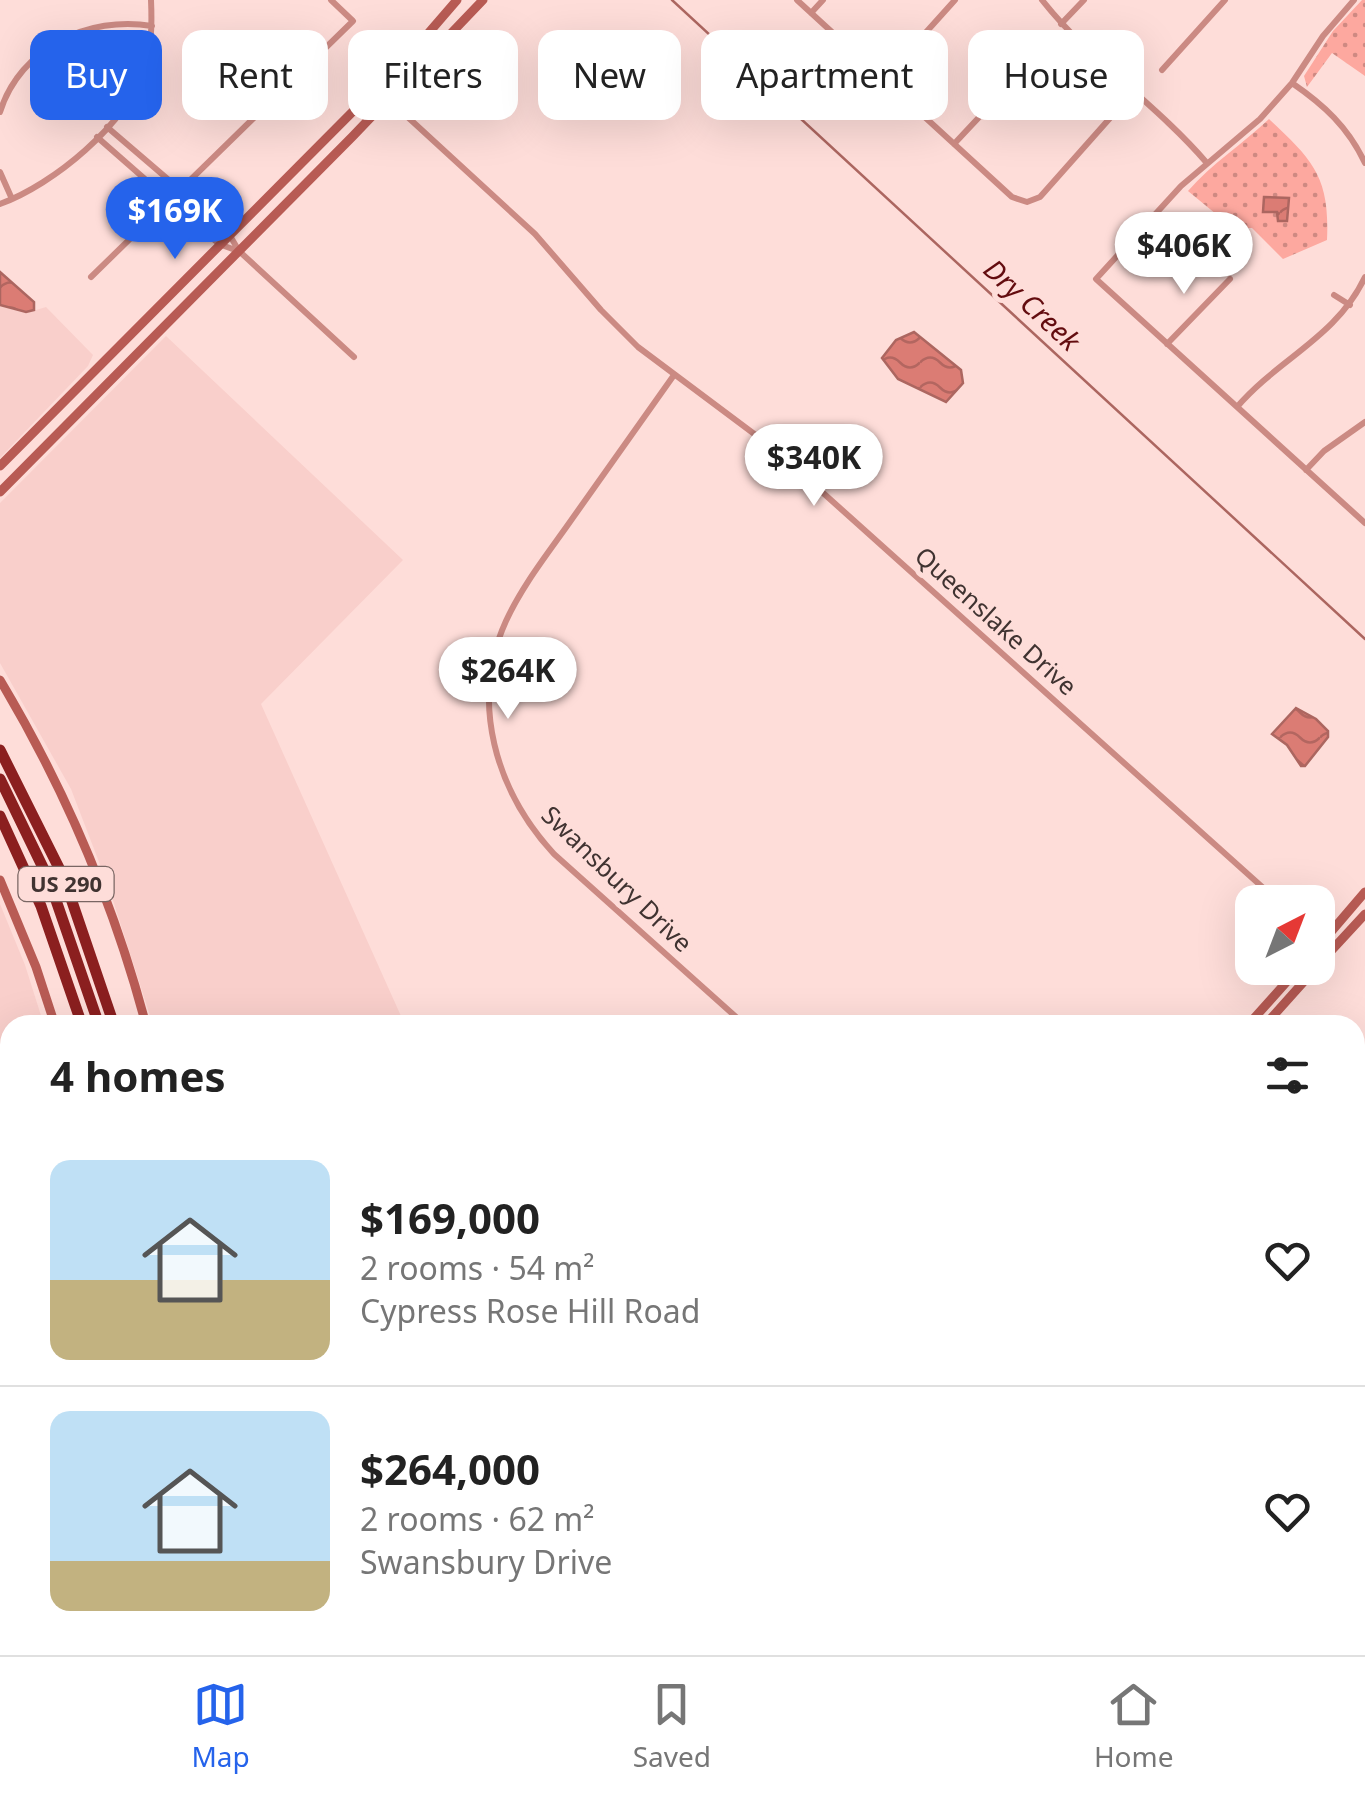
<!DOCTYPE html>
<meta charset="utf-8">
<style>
:root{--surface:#fff;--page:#f2f2f2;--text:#222;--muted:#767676;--line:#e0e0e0;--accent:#2563eb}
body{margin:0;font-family:"Noto Sans",sans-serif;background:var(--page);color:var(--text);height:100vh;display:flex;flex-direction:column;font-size:38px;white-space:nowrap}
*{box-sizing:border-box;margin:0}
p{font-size:32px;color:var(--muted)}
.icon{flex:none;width:55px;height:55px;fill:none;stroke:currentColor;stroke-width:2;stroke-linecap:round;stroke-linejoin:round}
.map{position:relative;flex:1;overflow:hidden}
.sheet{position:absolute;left:0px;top:1015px;width:1365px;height:640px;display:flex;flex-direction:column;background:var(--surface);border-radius:30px 30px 0 0;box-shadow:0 10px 40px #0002}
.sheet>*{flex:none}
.guide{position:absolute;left:30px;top:30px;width:1305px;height:90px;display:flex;gap:20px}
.needle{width:65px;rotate:42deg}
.buttons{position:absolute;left:1235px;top:885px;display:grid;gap:20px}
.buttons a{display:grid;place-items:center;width:100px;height:100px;border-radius:20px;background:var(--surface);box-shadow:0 10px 40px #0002;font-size:50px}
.price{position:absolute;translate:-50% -85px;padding:0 22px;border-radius:35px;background:#fff;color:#222;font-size:32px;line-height:65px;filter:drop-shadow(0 2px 5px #0008)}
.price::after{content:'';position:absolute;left:50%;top:60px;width:30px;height:22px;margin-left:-15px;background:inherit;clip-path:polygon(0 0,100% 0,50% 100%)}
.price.current{background:var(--accent);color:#fff}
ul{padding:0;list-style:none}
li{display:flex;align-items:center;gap:30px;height:250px;padding:0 50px}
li+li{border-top:2px solid var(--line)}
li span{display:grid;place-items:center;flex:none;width:280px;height:200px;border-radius:20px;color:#555}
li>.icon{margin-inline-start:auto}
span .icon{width:120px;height:120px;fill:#fffc;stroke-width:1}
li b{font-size:42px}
h2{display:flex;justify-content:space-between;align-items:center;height:120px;padding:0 50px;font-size:42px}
.tag{padding:0 35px;border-radius:20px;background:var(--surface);box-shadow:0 10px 40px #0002;font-size:35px;line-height:90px}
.tag.current{background:var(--accent);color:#fff}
.tab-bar{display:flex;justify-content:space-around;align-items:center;height:140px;border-top:2px solid var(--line);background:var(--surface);font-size:28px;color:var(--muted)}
.tab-bar a{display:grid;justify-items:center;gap:5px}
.tab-bar .current{color:var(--accent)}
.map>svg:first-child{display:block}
.built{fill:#f9cfcb}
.grass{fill:url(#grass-dots)}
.water{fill:url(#water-waves);stroke:#ac6660;stroke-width:2.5}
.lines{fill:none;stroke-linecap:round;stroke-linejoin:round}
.stream{stroke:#ac6660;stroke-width:2.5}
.street{stroke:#cb8a83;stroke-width:6}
.secondary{stroke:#b85b54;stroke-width:9}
.primary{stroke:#a83431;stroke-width:10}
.highway{stroke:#8b1f1f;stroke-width:11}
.labels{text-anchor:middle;stroke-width:10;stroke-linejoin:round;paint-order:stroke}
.shield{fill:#feddd9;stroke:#796663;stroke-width:2.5}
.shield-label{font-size:22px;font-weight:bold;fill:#403331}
.street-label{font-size:25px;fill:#403331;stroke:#feddd9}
.water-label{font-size:28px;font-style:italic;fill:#630c0f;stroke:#feddd9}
</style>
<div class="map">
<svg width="1365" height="1655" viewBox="0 0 1365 1655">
<defs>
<pattern id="grass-dots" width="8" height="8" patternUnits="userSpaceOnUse" patternTransform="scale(2.5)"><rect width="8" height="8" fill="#fda89f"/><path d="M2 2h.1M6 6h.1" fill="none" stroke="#ce8982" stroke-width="1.8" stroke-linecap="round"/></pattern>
<pattern id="water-waves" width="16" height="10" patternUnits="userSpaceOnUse" patternTransform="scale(2.5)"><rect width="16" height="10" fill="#db7c74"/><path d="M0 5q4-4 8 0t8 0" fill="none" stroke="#b36660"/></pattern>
</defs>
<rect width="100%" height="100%" fill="#feddd9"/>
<!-- built -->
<path class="built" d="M 0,306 L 26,313 L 46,307 L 93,355 L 88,366 L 0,458 Z
M 166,336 L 403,560 L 261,704 L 405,1025 L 153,1025 L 109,888 L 71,789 L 0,663 L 0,503 Z
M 0,904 L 25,965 L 44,1025 L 10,1025 L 10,1072 L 0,1067 Z
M 0,1107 L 10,1113 L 10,1645 L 47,1645 L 44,1655 L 0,1655 Z
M 161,1645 L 456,1645 L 467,1655 L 156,1655 Z
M 534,1645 L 615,1645 L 627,1655 L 534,1655 L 539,1649 Z"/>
<!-- grass -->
<path class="grass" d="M 1362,0 L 1365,0 L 1365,76 L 1332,53 L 1307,87 L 1304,76 L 1333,31 Z
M 1269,119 C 1313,160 1330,177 1327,240 L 1283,259 L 1252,228 L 1233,228 L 1188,191 C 1212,163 1243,144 1269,119 Z
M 744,1645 L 1079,1645 L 1091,1655 L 755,1655 Z"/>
<!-- water -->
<path class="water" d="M 1264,197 L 1289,198 L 1287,221 L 1278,221 L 1277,212 L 1263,212 Z
M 0,272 L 34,302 L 34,310 L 26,312 L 0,305 Z
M 914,332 L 961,370 L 963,383 L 946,402 L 898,379 L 882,358 L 896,340 Z
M 1296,708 L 1316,719 L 1328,731 L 1328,737 L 1305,766 L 1301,766 L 1287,745 L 1272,734 Z
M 482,1645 L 524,1645 L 533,1653 L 478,1655 L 475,1653 Z"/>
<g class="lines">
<!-- stream -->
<path class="stream" d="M 672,0 L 1365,639"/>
<!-- street -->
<path class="street" d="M 797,0 L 1012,197 L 1027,202 L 1040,197 L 1134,91
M 1042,0 C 1090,61 1155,103 1206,162
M 1354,0 L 1323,36 L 1292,83 L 1260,119 L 1181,186 L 1096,279 L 1365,523
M 811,13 L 823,0
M 1061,24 L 1084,0
M 1162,70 L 1225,0
M 257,78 L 275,96
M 883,80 L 955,0
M 1292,83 C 1324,105 1348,127 1365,163
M 376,88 L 535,234 L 601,310 L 638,347 L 773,448 L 1279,902
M 0,112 C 20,48 89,15 152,26
M 107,127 L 226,229 L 239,251 L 354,357
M 97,137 L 219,244 L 238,251
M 954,144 L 1040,52
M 0,172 L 12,199
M 0,204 C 54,184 126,125 144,69 C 152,46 152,24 151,0
M 91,277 L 353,21 L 331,0
M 1334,295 L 1350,305
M 1167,344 L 1230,279
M 674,375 C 640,423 606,471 572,519 C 549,552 523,584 506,621 C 469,702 496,791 554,854 L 745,1025
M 1237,407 C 1279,358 1336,338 1365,277
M 1306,470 L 1324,451 L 1365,422
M 1355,1577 L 1365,1537
M 1264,1655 L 1277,1645"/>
<!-- secondary -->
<path class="secondary" d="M 0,466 L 413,51 L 457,0
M 0,492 L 353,136 L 483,0
M 0,680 C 64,787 114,904 146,1025
M 0,880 L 36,967 L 55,1025
M 1318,947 L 1365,892
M 1318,965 L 1365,914
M 1248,1025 L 1299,968
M 1265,1025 L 1316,968
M 0,1077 L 10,1083
M 0,1099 L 10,1104
M 59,1655 L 61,1645
M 149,1655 L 151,1645
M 679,1655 L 688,1645
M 703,1655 L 712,1645"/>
<!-- primary -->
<path class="primary" d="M 1132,1645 L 1152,1655
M 1176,1645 L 1197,1655"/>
<!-- highway -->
<path class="highway" d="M 0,750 L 64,878 L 114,1025
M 0,779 L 49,880 L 99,1025
M 0,816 L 41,906 L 82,1025
M 86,1655 L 89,1645
M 103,1655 L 106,1645
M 119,1655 L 122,1645
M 138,1655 L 140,1645"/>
</g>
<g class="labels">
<!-- shield labels -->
<rect class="shield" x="18.5" y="867" width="95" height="34" rx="8"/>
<g class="shield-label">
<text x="66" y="892">US 290</text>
</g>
<!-- street labels -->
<g class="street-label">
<text transform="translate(996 621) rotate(42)" y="9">Queenslake Drive</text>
<text transform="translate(617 879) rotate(44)" y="9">Swansbury Drive</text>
</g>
<!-- water labels -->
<g class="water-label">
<text transform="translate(1032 305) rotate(43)" y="10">Dry Creek</text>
</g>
</g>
</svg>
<div class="buttons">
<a><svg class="needle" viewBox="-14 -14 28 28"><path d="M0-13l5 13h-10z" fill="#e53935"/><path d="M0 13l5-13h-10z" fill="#767676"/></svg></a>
</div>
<b class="price current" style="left:175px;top:262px">$169K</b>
<b class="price" style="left:1184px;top:297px">$406K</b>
<b class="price" style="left:814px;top:509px">$340K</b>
<b class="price" style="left:508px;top:722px">$264K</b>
<div class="guide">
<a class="tag current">Buy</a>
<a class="tag">Rent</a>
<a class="tag">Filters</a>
<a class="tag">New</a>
<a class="tag">Apartment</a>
<a class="tag">House</a>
</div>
<section class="sheet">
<h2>4 homes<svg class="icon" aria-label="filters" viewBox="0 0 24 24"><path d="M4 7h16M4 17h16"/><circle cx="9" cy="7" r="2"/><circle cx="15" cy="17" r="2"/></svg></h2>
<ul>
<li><span style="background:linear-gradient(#bfe0f5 60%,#c2b280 0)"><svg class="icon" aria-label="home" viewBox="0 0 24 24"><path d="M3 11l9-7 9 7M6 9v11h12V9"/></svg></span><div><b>$169,000</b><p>2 rooms · 54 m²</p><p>Cypress Rose Hill Road</p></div><svg class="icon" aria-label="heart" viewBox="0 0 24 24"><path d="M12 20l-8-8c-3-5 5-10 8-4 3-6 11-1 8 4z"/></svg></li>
<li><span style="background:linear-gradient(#bfe0f5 75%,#c2b280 0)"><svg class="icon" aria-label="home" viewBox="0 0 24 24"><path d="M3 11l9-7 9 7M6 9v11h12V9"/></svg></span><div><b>$264,000</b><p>2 rooms · 62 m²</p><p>Swansbury Drive</p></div><svg class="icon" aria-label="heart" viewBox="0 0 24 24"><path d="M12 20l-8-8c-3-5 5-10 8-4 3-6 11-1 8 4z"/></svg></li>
</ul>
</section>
</div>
<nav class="tab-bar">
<a class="current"><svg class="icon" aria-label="map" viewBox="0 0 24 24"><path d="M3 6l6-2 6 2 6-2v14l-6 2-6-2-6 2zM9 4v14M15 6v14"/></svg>Map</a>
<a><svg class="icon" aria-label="saved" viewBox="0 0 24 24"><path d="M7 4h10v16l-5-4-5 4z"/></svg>Saved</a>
<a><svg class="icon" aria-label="home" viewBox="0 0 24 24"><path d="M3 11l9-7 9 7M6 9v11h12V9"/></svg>Home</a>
</nav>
